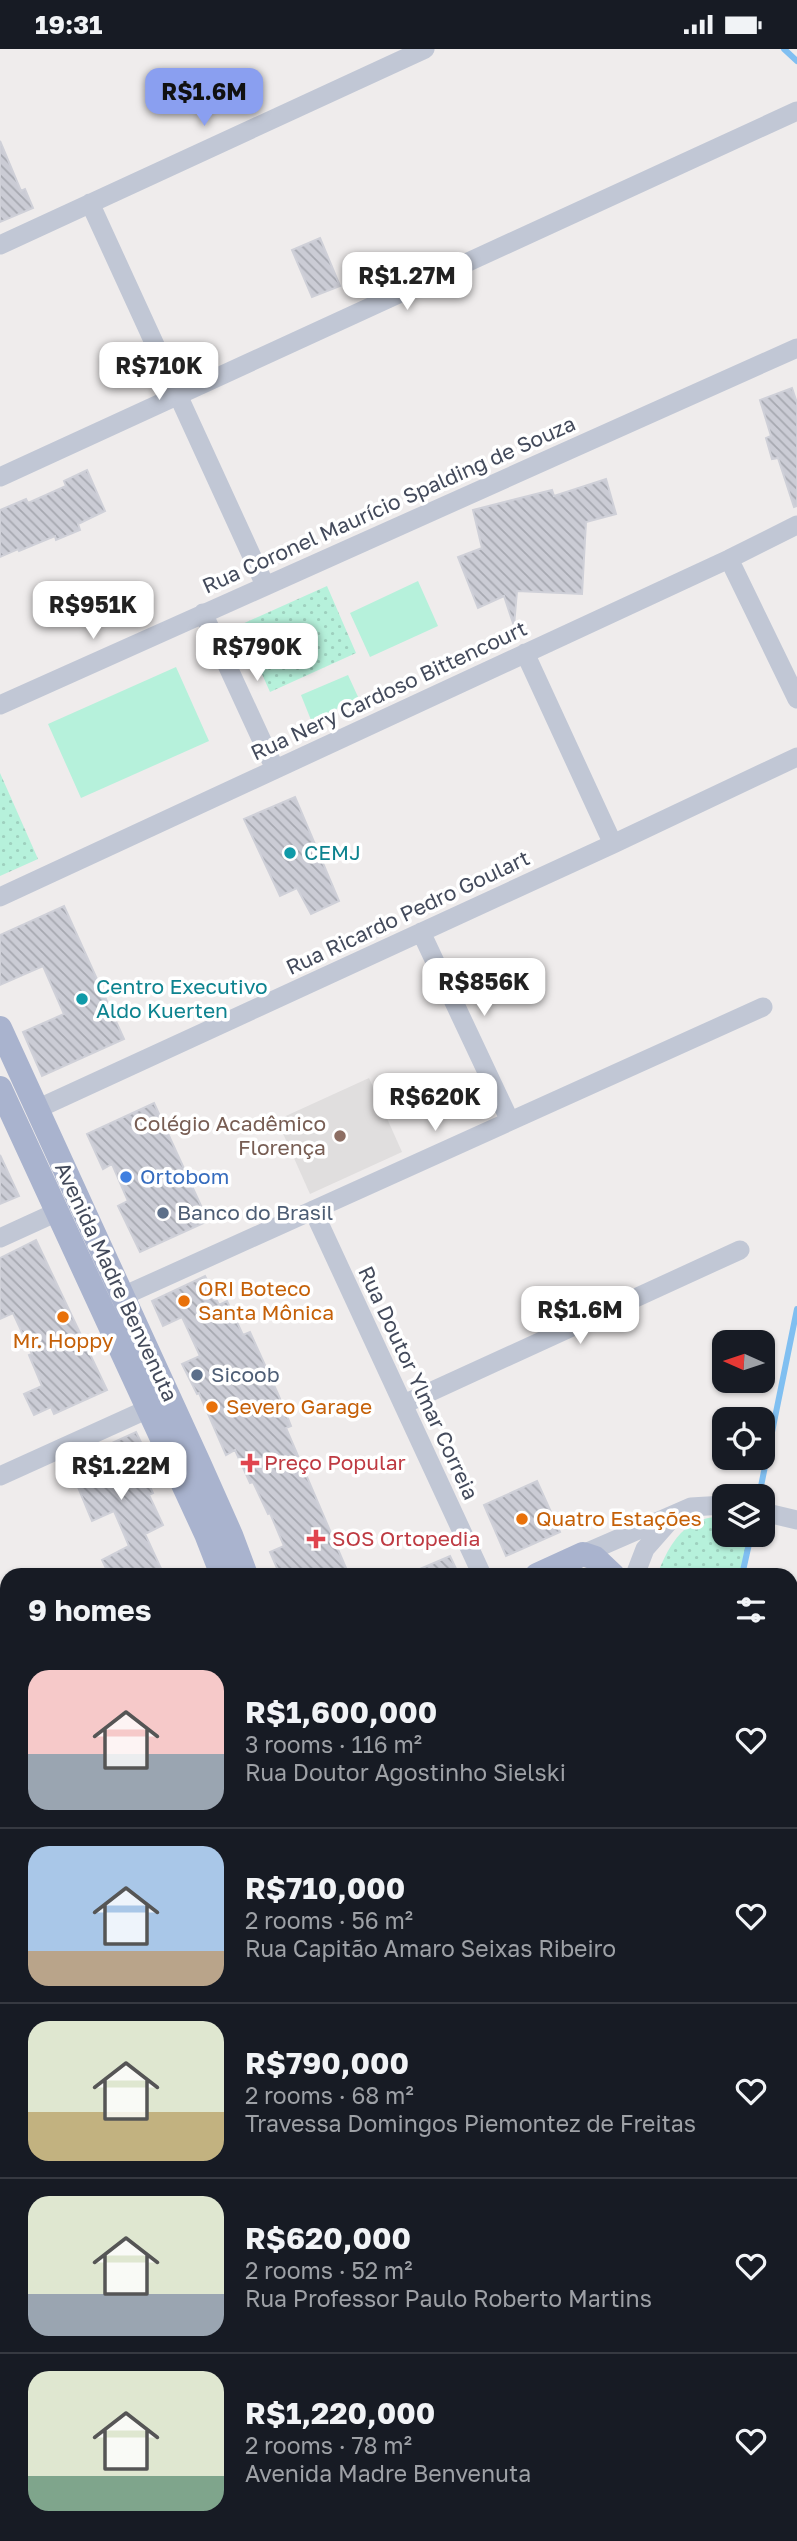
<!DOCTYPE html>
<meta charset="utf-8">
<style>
:root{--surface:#171b24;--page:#242831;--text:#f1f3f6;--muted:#9ea1a6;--line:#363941;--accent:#8a9ff0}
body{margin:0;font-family:"Golos Text",sans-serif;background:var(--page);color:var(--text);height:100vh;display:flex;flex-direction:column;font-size:26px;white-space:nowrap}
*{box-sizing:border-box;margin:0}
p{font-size:23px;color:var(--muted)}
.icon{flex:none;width:38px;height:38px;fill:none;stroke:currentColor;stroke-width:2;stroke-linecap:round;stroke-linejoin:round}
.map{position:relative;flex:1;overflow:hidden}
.panel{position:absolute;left:0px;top:1519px;width:798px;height:973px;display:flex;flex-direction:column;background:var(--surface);border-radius:21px 21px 0 0;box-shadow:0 2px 5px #0004}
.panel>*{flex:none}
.needle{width:46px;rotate:273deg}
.buttons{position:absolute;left:712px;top:1281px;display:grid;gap:14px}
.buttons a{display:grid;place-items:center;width:63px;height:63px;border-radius:14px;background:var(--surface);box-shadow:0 2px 5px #0004;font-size:35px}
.price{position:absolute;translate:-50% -60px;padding:0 16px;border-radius:14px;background:#fff;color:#222;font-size:23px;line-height:46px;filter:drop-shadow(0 2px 4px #0008)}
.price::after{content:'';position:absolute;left:50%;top:42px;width:21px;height:16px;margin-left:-10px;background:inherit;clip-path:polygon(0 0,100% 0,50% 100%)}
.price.active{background:var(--accent);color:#111}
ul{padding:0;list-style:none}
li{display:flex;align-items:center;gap:21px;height:175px;padding:0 28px}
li+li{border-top:2px solid var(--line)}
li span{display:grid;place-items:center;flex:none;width:196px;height:140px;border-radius:21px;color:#555}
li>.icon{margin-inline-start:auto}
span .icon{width:84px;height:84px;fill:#fffc;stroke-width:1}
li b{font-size:30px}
h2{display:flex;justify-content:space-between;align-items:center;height:84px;padding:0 28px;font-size:30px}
.status{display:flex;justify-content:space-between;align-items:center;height:49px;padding:0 35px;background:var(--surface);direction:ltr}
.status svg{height:19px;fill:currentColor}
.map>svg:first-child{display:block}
.education{fill:#e0dede}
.grass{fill:url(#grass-tufts)}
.wetland{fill:url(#wetland-marsh)}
.park{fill:url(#park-dots)}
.pitch{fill:#b6f1db}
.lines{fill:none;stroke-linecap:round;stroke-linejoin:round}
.stream{stroke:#80bff1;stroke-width:6}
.building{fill:url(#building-back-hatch);stroke:#cfd0d8;stroke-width:2}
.minor{stroke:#c1c7d5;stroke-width:19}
.major{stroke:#a9b3ce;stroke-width:24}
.culture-dot{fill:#0f9aa8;stroke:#fff;stroke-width:2.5}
.education-dot{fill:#8d6e63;stroke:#fff;stroke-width:2.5}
.shop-dot{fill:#3f7fe0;stroke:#fff;stroke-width:2.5}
.service-dot{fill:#5c6f8a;stroke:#fff;stroke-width:2.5}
.food-dot{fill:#e8710a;stroke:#fff;stroke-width:2.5}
.health-dot{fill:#e0444e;stroke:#fff;stroke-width:2.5}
.labels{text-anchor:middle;stroke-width:7;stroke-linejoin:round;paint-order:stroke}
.street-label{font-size:21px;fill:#434a5b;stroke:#fff}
.culture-label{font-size:21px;fill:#0d838f;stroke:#fff;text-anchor:start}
.education-label{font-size:21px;fill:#785e54;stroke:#fff;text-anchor:end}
.shop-label{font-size:21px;fill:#366cbe;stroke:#fff;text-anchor:start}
.service-label{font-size:21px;fill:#4e5e75;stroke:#fff;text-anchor:start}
.food-label{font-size:21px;fill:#c56008;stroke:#fff;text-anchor:start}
.health-label{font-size:21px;fill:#be3a42;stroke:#fff;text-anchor:start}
</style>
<div class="status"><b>19:31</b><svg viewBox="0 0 49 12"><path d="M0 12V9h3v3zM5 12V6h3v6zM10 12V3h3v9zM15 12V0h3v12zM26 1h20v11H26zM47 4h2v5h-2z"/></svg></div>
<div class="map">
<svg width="797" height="2492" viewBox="0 0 797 2492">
<defs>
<pattern id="grass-tufts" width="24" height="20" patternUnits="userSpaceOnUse" patternTransform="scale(1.75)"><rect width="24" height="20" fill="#b6f1db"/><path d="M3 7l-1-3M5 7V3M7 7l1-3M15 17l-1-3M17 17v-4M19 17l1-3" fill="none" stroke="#9ed0be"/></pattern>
<pattern id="wetland-marsh" width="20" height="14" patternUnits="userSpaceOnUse" patternTransform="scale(1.75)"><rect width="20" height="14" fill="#b6f1db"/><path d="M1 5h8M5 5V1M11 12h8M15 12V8" fill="none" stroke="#9ed0be"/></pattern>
<pattern id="park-dots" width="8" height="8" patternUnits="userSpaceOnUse" patternTransform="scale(1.75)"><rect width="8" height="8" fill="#b6f1db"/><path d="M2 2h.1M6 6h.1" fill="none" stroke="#9ed0be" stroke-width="1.8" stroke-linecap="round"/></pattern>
<pattern id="building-back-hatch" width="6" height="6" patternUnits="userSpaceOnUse" patternTransform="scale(1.75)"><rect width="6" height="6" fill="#cbccd5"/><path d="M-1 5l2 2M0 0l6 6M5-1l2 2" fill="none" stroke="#a6a8b0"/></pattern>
</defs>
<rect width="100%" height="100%" fill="#efecec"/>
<!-- education -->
<path class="education" d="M 369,1029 L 402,1103 L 310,1145 L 277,1071 Z"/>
<!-- grass -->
<path class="grass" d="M 7,2440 L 7,2485 L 88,2485 L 74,2492 L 0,2492 L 0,2443 Z"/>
<!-- wetland -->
<path class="wetland" d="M 791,1586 L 797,1587 L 797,2312 L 791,2312 Z"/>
<!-- park -->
<path class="park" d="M 327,537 L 356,604 L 270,643 L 240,576 Z
M 0,724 L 38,810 L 0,827 Z
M 724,1468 L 724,1486 L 751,1486 L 742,1526 L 657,1526 C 670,1493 686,1466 724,1468 Z"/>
<!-- pitch -->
<path class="pitch" d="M 418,532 L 438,577 L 370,608 L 350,564 Z
M 176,618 L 209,692 L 81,749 L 48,675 Z
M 348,626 L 359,650 L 311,671 L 301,646 Z"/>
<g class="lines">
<!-- stream -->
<path class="stream" d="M 784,0 L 797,12
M 759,1447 L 797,1260
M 742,1526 L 751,1486
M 791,2202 L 797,2200
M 24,2492 L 39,2485"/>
</g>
<!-- building -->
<path class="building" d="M 0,92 L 21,142 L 25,140 L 33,159 L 0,173 Z
M 320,189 L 340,237 L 312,248 L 292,201 Z
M 792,339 L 797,354 L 797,457 L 794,458 L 778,409 L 772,410 L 766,389 L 771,387 L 760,351 Z
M 87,421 L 105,462 L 78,475 L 80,481 L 56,491 L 55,487 L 19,502 L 18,500 L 0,508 L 0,461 L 26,450 L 28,454 L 66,437 L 64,432 Z
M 606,430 L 616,465 L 586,473 L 582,545 L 517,542 L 514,577 L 504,547 L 478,559 L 458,508 L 482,499 L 473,461 L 552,441 L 554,447 Z
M 295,748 L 339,852 L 311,865 L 297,839 L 280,847 L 244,770 Z
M 64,857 L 124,990 L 42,1027 L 23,983 L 64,965 L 43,917 L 0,936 L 0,886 Z
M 154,1054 L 208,1172 L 140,1203 L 118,1157 L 128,1152 L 112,1115 L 103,1120 L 87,1085 Z
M 0,1106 L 19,1147 L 0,1155 Z
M 36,1191 L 107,1341 L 54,1365 L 51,1358 L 34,1366 L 24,1345 L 42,1337 L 29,1306 L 32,1305 L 13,1264 L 0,1270 L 0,1209 Z
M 205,1227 L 219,1256 L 227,1252 L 243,1286 L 250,1283 L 278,1345 L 291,1377 L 286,1379 L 349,1526 L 280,1526 L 270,1503 L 284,1497 L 270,1464 L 268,1465 L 253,1433 L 250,1434 L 235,1401 L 226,1406 L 199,1344 L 197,1345 L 182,1315 L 200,1307 L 182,1268 L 163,1277 L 152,1252 Z
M 136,1383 L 149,1410 L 139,1415 L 153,1444 L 149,1446 L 163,1476 L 145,1485 L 164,1526 L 109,1526 L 102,1511 L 129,1497 L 114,1462 L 92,1472 L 68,1414 Z
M 537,1432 L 560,1483 L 506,1507 L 484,1456 Z
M 450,1507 L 459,1526 L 406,1526 Z"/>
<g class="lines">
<!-- minor -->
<path class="minor" d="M 90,154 L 265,536
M 0,196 L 425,0
M 0,428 L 797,62
M 729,510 L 797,650
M 203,564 L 275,720
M 525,604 L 613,795
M 0,656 L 797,299
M 0,848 L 729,510 L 797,476
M 421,883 L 510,1072
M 37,1060 L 613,795 L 797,708
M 313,1161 L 482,1526
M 0,1189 L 57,1163
M 123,1247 L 763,958
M 404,1355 L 740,1201
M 0,1427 L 148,1360
M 763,1463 L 797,1471
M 583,1505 L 691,1458 L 724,1456
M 635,1526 L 645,1500 L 674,1467
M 0,1547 L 7,1562
M 0,1667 L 7,1663
M 0,1898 L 7,1895
M 0,2132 L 7,2129
M 0,2423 L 7,2420"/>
<!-- major -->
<path class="major" d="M 0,979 L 199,1414 L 231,1486 L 246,1526
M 0,1039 L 206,1485 L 222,1526
M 537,1526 L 583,1505 L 595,1509 L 613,1526
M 791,2360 L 797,2360
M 791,2415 L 797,2415
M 159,2492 L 177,2485
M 312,2492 L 334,2485
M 417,2492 L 423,2485"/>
</g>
<!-- markers -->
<g class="culture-dot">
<circle cx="290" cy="804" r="7"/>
<circle cx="82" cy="950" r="7"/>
</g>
<circle class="education-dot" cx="340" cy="1087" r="7"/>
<circle class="shop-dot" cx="126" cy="1128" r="7"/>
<g class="service-dot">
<circle cx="163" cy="1164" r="7"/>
<circle cx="197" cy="1326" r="7"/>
</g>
<g class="food-dot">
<circle cx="184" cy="1252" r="7"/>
<circle cx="63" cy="1268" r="7"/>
<circle cx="212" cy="1358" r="7"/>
<circle cx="522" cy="1470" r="7"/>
</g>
<g class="health-dot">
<path d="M246.5 1403.5h7v7h7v7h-7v7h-7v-7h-7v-7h7z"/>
<path d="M312.5 1479.5h7v7h7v7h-7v7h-7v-7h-7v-7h7z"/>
</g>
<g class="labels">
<!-- street labels -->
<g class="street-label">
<text transform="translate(389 456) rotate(-24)" y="7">Rua Coronel Maurício Spalding de Souza</text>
<text transform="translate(389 642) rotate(-25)" y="7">Rua Nery Cardoso Bittencourt</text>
<text transform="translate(408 864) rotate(-25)" y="7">Rua Ricardo Pedro Goulart</text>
<text transform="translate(116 1233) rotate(65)" y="7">Avenida Madre Benvenuta</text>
<text transform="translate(418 1334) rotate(65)" y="7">Rua Doutor Ylmar Correia</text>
</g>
<!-- culture labels -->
<g class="culture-label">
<text x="304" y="811">CEMJ</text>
<text x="96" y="945">Centro Executivo<tspan x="96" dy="24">Aldo Kuerten</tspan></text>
</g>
<!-- education labels -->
<g class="education-label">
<text x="326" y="1082">Colégio Acadêmico<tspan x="326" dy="24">Florença</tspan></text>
</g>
<!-- shop labels -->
<g class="shop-label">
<text x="140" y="1135">Ortobom</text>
</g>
<!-- service labels -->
<g class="service-label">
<text x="177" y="1171">Banco do Brasil</text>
<text x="211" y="1333">Sicoob</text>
</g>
<!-- food labels -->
<g class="food-label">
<text x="198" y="1247">ORI Boteco<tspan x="198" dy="24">Santa Mônica</tspan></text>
<text x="63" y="1299" text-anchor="middle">Mr. Hoppy</text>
<text x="226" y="1365">Severo Garage</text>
<text x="536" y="1477">Quatro Estações</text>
</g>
<!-- health labels -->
<g class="health-label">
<text x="264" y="1421">Preço Popular</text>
<text x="332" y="1497">SOS Ortopedia</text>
</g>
</g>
</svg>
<div class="buttons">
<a><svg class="needle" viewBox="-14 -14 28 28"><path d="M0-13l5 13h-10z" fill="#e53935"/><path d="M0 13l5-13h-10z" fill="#9ea1a6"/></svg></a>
<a><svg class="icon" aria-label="locate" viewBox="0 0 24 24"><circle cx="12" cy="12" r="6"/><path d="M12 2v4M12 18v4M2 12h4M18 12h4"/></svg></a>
<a><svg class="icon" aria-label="layers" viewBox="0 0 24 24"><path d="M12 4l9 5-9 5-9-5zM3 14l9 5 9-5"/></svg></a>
</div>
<b class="price active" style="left:204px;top:79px">R$1.6M</b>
<b class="price" style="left:407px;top:263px">R$1.27M</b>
<b class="price" style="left:159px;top:353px">R$710K</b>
<b class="price" style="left:93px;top:592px">R$951K</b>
<b class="price" style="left:257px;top:634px">R$790K</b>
<b class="price" style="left:484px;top:969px">R$856K</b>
<b class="price" style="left:435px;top:1084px">R$620K</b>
<b class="price" style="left:580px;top:1297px">R$1.6M</b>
<b class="price" style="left:121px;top:1453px">R$1.22M</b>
<section class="panel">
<h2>9 homes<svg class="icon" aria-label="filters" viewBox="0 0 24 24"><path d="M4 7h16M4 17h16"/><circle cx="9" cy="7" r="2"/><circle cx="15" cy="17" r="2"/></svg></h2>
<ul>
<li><span style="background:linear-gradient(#f6c9c9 60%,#9aa5b1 0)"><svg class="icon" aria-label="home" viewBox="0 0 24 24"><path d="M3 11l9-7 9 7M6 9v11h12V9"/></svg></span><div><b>R$1,600,000</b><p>3 rooms · 116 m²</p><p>Rua Doutor Agostinho Sielski</p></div><svg class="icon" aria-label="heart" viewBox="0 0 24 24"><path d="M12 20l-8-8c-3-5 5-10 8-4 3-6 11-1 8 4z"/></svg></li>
<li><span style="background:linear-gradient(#a9c7e8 75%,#b9a48a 0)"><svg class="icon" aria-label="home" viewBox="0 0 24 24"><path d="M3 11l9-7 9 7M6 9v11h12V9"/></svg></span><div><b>R$710,000</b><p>2 rooms · 56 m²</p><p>Rua Capitão Amaro Seixas Ribeiro</p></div><svg class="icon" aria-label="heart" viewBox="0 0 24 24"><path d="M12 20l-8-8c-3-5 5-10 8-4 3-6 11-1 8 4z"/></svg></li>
<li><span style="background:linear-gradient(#dfe7d0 65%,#c2b280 0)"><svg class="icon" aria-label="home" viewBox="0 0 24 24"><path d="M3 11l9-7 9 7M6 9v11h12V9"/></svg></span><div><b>R$790,000</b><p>2 rooms · 68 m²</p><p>Travessa Domingos Piemontez de Freitas</p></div><svg class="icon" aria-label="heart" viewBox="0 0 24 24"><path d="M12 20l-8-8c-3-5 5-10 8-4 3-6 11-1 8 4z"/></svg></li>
<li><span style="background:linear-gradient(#dfe7d0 70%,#9aa5b1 0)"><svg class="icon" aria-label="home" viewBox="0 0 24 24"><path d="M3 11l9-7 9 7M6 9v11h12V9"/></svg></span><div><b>R$620,000</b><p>2 rooms · 52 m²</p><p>Rua Professor Paulo Roberto Martins</p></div><svg class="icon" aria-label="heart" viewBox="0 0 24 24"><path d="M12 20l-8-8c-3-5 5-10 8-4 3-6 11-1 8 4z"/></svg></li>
<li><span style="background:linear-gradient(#dfe7d0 75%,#7fa58c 0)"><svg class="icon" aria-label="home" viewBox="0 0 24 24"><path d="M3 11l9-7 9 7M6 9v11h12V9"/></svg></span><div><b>R$1,220,000</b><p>2 rooms · 78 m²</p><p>Avenida Madre Benvenuta</p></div><svg class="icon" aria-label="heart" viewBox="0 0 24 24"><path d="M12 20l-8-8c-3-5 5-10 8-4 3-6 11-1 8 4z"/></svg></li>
</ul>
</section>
</div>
